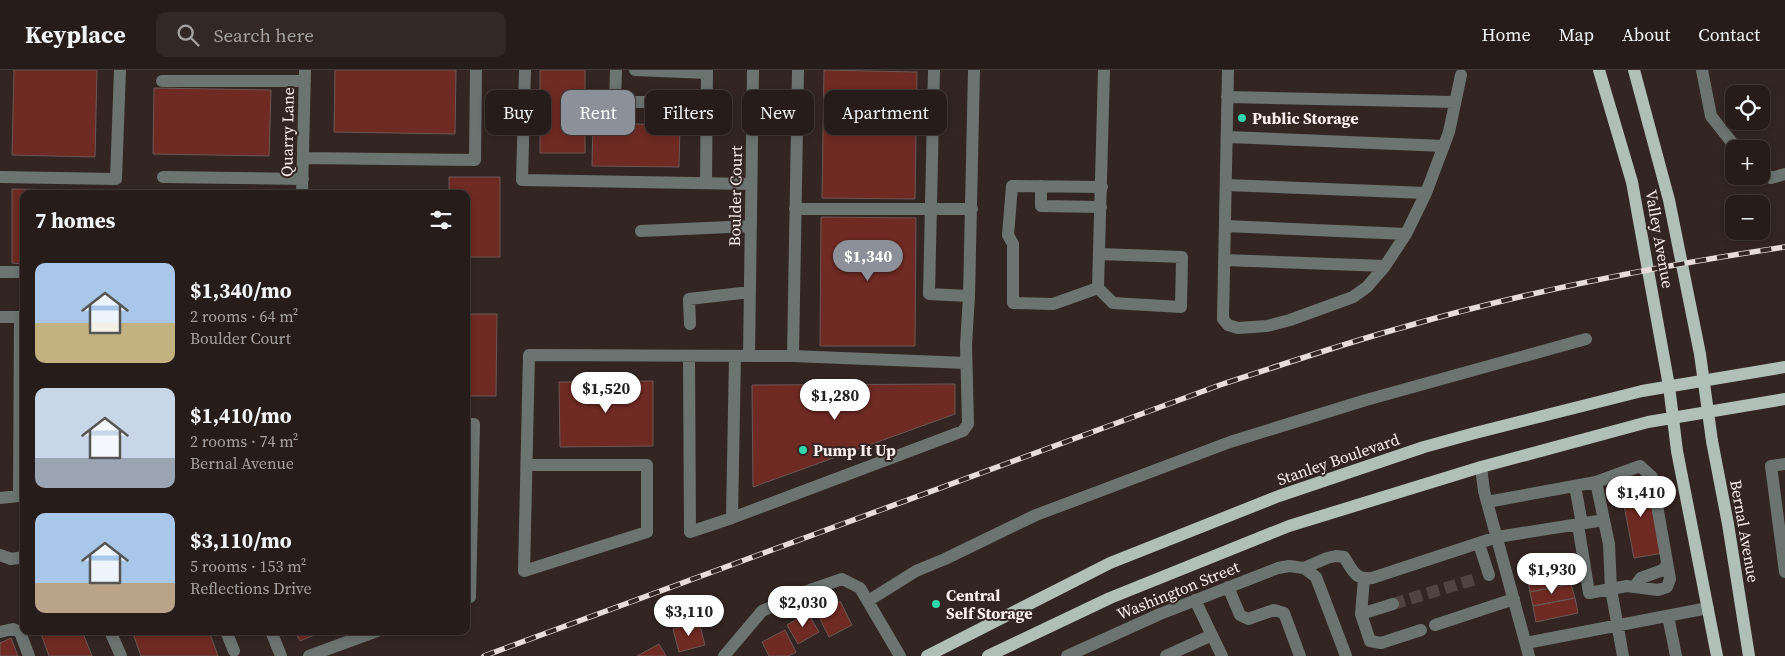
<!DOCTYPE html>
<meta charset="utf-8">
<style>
:root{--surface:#261c1a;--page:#322927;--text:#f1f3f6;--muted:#a4a1a2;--line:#423a39;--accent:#8c9099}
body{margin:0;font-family:"Source Serif 4",serif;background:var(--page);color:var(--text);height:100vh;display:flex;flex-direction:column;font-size:19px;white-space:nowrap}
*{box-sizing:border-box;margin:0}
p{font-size:16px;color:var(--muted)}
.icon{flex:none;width:28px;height:28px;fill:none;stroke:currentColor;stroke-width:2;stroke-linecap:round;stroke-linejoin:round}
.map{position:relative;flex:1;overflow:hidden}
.details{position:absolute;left:20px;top:120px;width:450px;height:445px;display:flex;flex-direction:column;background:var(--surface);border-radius:10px;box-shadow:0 2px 8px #0003,0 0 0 1px var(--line)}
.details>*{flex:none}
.hud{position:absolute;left:485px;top:20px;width:475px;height:45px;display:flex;gap:10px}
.controls{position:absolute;left:1725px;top:15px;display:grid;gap:10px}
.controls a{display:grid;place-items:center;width:45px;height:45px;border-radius:10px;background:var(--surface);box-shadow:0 2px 8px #0003,0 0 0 1px var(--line);font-size:25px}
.price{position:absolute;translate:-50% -42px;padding:0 11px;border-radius:18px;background:#fff;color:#222;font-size:16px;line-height:32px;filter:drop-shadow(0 1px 2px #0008)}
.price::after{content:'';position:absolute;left:50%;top:30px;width:15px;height:11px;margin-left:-8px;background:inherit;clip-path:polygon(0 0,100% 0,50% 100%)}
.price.current{background:var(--accent);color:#fff}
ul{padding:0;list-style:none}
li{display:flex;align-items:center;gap:15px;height:125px;padding:0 15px}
li span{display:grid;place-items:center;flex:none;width:140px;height:100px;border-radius:10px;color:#555}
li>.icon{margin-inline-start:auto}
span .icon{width:60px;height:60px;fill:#fffc;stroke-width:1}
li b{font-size:21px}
h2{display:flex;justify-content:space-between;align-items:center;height:60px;padding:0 15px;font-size:21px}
.tag{padding:0 18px;border-radius:10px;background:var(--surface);box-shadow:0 2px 8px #0003,0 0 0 1px var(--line);font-size:18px;line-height:45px}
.tag.current{background:var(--accent);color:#fff}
header{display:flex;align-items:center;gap:30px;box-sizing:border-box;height:70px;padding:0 25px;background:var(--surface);border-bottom:1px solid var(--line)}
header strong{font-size:24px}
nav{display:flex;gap:28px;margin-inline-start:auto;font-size:18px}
.search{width:350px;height:45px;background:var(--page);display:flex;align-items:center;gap:12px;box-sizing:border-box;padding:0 18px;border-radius:10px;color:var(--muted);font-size:19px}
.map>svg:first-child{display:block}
.building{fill:#6f2a23;stroke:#6a5956}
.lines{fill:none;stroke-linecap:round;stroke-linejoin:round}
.minor-tunnel{stroke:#514341;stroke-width:12;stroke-dasharray:12 6;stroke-linecap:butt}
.minor{stroke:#6c7471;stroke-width:12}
.major{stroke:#b0c0b9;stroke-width:12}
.rail-casing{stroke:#e7dcda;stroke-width:5.5}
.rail{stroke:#332522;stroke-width:4;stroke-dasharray:11;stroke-linecap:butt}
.poi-dot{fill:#32d4a9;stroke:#332522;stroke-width:2}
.labels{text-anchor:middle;stroke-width:4;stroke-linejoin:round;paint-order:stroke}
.poi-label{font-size:16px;font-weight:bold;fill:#fbf0ef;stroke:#332522;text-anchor:start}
.street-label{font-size:16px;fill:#fbf0ef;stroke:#332522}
</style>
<header>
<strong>Keyplace</strong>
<div class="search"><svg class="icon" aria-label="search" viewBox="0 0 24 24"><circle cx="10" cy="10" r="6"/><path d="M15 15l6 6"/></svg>Search here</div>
<nav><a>Home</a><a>Map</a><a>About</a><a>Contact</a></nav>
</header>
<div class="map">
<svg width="1785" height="586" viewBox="0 0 1785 586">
<rect width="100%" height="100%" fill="#332522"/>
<!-- building -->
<path class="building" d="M 14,0 L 97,0 L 95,87 L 12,85 Z
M 335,0 L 456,0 L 455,64 L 334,62 Z
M 540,0 L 585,0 L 585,83 L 540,83 Z
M 824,0 L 917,2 L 915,129 L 822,128 Z
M 154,18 L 271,20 L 269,86 L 153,84 Z
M 593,53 L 680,55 L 679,97 L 592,96 Z
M 449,107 L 500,107 L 500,187 L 466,187 L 466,124 L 449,124 Z
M 12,119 L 69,120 L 69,124 L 24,124 L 24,194 L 12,193 Z
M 821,147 L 916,148 L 915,276 L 820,276 Z
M 466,244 L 497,244 L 496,326 L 466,326 Z
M 653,311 L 653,376 L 560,377 L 559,312 Z
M 955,314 L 955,344 L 753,417 L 752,315 Z
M 1649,409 L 1663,483 L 1634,488 L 1620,414 Z
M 1565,484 L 1568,498 L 1527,505 L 1524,491 Z
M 1568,498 L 1571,514 L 1530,522 L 1527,505 Z
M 1571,514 L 1575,528 L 1533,536 L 1530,522 Z
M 1575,528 L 1578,543 L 1536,552 L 1533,536 Z
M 840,531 L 852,555 L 829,567 L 817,543 Z
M 808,543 L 819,562 L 798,574 L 787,555 Z
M 699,552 L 705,575 L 679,582 L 673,559 Z
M 785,560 L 796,582 L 789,586 L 769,586 L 762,572 Z
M 40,561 L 82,561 L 92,586 L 49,586 Z
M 132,561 L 209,561 L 218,586 L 141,586 Z
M 295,561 L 324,561 L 300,571 Z
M 11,568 L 18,586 L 0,586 L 0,573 Z
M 659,574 L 666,586 L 637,586 Z"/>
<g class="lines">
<!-- minor-tunnel -->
<path class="minor-tunnel" d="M 1393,534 L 1479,508"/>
<!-- minor -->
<path class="minor" d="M 525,0 L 522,110 L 751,114
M 616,0 L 615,32 L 706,32
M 635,0 L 707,3
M 934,0 L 929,224 L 969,226
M 1228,0 L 1223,249 L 1228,255 L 1238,258 L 1267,256 L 1290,250 L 1353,227 L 1367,217 L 1385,196 L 1406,164 L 1426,123 L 1449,62 L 1461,5
M 1702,0 L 1711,46 L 1737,79
M 162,11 L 305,11
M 1227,27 L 1455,32
M 1227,67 L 1444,76
M 303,88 L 475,90 L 476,0
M 1761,100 L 1771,108 L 1785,104
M 0,107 L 116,109 L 120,0
M 163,107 L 303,109
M 706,113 L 707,0
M 1226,115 L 1426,123
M 1041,116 L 1041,136 L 1101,137
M 302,124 L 305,0
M 795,139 L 972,139
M 1225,156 L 1406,164
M 641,161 L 751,156
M 1100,184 L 1182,187 L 1181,237 L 1113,233 L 1098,218 L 1104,0
M 1224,190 L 1385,196
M 0,202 L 24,202
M 1098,218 L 1053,234 L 1013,233 L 1013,174 L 1008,165 L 1012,116 L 1102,117
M 0,247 L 24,247
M 690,254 L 689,229 L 750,222
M 689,286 L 690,462 L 732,448 L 963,361 L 968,354 L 966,275 L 969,226 L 974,0
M 749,286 L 753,0
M 793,286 L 798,0
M 466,354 L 474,354 L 470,527 L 466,529
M 1785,394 L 1771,396 L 1785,502
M 527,395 L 647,395 L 647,462 L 524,501 L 529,285 L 793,286 L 966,293
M 1481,397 L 1484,421 L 1529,586
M 1596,412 L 1609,474 L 1611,519 L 1623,586
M 1575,416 L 1582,454
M 0,428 L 19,426 L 20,247
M 1487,432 L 1596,412 L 1640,396 L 1652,407 L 1670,509 L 1667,517 L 1658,520 L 1627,516 L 1589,523 L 1578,455
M 732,448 L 735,286
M 1479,474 L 1489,505
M 0,485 L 11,489 L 24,487
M 1304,498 L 1327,488 L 1336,486 L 1344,487 C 1353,501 1355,510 1372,508 L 1497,467 L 1604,450
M 1364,509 L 1361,544 L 1370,571 L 1381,573 L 1421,560
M 1228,517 L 1240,545 L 1248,549 L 1274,540 L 1284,543 L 1300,586
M 1634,517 L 1641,508 L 1663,500 L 1667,494
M 1195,530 L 1222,586
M 868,531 L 916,501 L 945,489 L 1036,445 L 1230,372 L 1366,330 L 1586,269
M 1361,544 L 1393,534
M 1668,546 L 1676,586
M 1435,555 L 1514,529
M 110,561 L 121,586
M 226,561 L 234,581
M 271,561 L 281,586
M 0,562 L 13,559 L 20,562 L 29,586
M 1526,573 L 1708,538
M 309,586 L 377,561
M 724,586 L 762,541 L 810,520 L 842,509 L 860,518 L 900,586
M 1067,586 L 1160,544 L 1278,498 L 1289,496 L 1304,498 L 1316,507 L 1346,586
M 1166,586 L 1212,565"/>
<!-- major -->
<path class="major" d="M 1599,0 L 1632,112 L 1669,316 L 1677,381 L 1717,586
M 1634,0 L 1669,130 L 1700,284 L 1712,371 L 1728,454 L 1749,586
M 927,586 L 1110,493 L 1279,426 L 1424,377 L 1475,363 L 1642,321 L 1785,297
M 988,586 L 1110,528 L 1289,456 L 1481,397 L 1648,352 L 1785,329"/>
<defs>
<path id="rail" d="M 484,586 L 1220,315 C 1281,295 1342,274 1404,257 C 1529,221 1657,196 1785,177"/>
</defs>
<!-- rail casing -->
<use href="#rail" class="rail-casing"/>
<!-- rail -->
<use href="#rail" class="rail"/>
</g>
<!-- markers -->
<g class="poi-dot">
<circle cx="1242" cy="48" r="5"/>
<circle cx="803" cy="380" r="5"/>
<circle cx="936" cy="534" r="5"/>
</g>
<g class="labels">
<!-- poi labels -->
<g class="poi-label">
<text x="1252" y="54">Public Storage</text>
<text x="813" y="386">Pump It Up</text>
<text x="946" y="531">Central<tspan x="946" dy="18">Self Storage</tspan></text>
</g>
<!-- street labels -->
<g class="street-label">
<text transform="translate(287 62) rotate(-89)" y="6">Quarry Lane</text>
<text transform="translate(735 126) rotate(-89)" y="6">Boulder Court</text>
<text transform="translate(1660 169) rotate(80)" y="6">Valley Avenue</text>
<text transform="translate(1338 389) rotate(-19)" y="6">Stanley Boulevard</text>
<text transform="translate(1745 461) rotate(80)" y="6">Bernal Avenue</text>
<text transform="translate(1178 520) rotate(-22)" y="6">Washington Street</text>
</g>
</g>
</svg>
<div class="controls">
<a><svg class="icon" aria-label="locate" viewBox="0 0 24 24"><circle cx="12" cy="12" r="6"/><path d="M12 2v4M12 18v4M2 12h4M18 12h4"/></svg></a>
<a>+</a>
<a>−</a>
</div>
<b class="price current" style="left:868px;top:212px">$1,340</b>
<b class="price" style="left:606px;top:344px">$1,520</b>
<b class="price" style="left:835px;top:351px">$1,280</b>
<b class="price" style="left:1641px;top:448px">$1,410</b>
<b class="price" style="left:1552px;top:525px">$1,930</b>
<b class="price" style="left:803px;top:558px">$2,030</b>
<b class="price" style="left:689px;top:567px">$3,110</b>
<div class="hud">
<a class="tag">Buy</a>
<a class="tag current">Rent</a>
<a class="tag">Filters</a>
<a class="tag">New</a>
<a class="tag">Apartment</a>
</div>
<section class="details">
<h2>7 homes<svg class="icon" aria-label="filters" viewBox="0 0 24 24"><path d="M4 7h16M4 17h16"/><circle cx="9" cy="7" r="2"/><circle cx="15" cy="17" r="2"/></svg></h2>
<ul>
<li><span style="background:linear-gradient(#a9c7e8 60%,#c2b280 0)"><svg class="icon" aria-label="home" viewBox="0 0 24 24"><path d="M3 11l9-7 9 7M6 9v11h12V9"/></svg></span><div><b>$1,340/mo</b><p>2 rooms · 64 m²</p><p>Boulder Court</p></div></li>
<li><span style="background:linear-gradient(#c9d6e8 70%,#9aa5b1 0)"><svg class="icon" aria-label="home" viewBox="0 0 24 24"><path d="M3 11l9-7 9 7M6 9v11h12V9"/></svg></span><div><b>$1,410/mo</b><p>2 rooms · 74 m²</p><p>Bernal Avenue</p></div></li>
<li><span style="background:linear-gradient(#a9c7e8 70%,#b9a48a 0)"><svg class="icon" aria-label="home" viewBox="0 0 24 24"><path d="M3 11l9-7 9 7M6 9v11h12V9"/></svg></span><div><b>$3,110/mo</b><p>5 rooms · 153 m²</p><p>Reflections Drive</p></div></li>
</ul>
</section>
</div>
